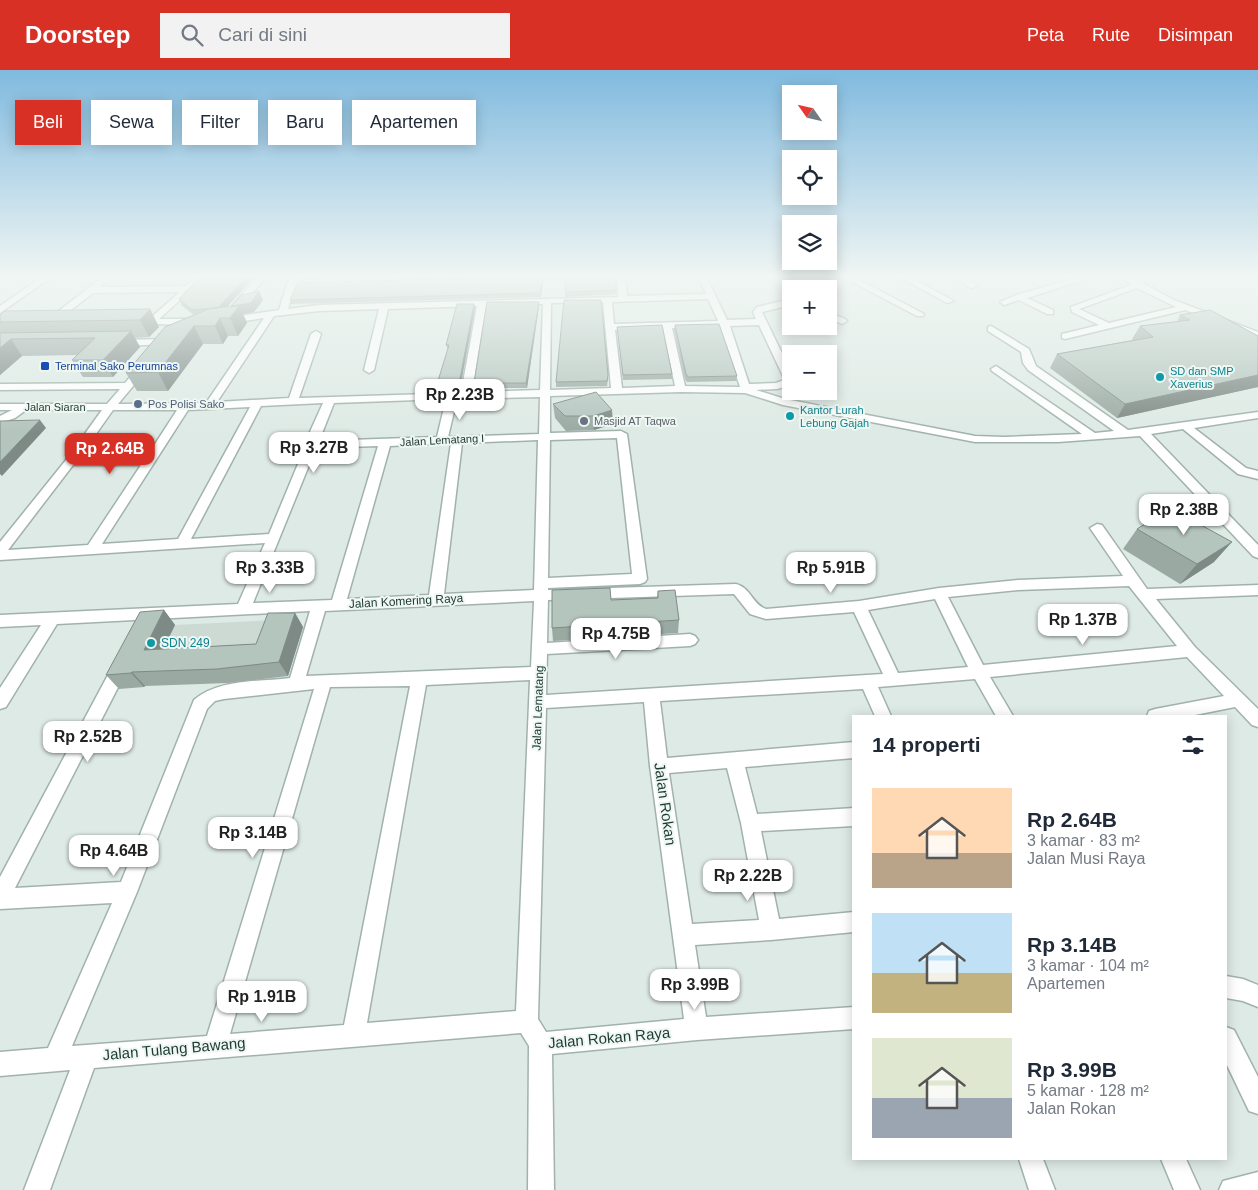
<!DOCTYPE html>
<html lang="id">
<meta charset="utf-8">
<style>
:root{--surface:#fff;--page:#f2f2f3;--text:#1f2937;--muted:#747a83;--accent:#d93025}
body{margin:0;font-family:Arial,sans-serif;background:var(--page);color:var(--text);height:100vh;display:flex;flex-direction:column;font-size:19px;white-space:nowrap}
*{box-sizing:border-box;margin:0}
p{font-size:16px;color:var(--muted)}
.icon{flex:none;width:28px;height:28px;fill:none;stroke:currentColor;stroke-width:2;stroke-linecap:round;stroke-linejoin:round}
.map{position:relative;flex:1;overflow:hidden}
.details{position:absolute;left:852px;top:645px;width:375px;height:445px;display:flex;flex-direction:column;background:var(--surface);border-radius:0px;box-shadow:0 2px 12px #0003}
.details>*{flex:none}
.hud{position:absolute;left:15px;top:30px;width:475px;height:45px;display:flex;gap:10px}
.needle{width:32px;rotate:304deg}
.buttons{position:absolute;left:782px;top:15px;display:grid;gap:10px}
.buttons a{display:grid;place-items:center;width:55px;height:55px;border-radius:0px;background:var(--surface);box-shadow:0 2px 12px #0003;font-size:25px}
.price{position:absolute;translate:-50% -42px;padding:0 11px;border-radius:10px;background:#fff;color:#222;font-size:16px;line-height:32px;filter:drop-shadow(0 1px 2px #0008)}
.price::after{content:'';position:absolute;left:50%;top:30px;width:15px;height:11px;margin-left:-8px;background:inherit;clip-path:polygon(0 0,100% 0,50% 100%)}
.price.active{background:var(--accent);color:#fff}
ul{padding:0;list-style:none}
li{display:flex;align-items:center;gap:15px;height:125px;padding:0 20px}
li span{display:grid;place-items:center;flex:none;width:140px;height:100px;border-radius:0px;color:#555}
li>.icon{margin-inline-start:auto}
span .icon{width:60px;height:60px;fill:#fffc;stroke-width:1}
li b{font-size:21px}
h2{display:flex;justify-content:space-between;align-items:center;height:60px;padding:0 20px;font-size:21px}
.pill{padding:0 18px;border-radius:0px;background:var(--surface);box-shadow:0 2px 12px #0003;font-size:18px;line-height:45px}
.pill.active{background:var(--accent);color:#fff}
header{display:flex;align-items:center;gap:30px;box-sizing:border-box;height:70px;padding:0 25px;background:var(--accent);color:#fff}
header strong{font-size:24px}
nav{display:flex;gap:28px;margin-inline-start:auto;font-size:18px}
.search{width:350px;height:45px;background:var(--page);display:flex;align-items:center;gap:12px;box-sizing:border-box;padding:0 18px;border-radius:0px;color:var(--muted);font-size:19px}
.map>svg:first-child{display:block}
.built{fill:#cddad4}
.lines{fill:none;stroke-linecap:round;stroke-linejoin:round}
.minor-casing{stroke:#a1b2ac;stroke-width:3}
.minor{fill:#fff;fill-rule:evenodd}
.wall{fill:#9ba9a3}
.shaded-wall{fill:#7e8a85}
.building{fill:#b4c5be;stroke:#7e8a85}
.transit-dot{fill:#1a4fb4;stroke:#eff7f3;stroke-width:2}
.culture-dot{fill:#0f9aa8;stroke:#eff7f3;stroke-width:2}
.service-dot{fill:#5c6f8a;stroke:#eff7f3;stroke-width:2}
.worship-dot{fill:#6b7280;stroke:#eff7f3;stroke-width:2}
.labels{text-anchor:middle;stroke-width:4;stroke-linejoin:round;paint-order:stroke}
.far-transit-label{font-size:11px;fill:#164399;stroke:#eff7f3;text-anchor:start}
.far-culture-label{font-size:11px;fill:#0d838f;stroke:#eff7f3;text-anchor:start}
.far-service-label{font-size:11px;fill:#4e5e75;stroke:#eff7f3;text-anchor:start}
.far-street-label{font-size:11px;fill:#1f3a33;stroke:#eff7f3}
.far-worship-label{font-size:11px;fill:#5b616d;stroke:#eff7f3;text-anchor:start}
.street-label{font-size:12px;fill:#1f3a33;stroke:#eff7f3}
.culture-label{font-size:12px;fill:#0d838f;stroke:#eff7f3;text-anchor:start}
.near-street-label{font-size:15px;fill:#1f3a33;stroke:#eff7f3}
</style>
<header>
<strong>Doorstep</strong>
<div class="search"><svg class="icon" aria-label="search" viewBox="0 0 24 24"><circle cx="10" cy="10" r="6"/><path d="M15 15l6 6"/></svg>Cari di sini</div>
<nav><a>Peta</a><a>Rute</a><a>Disimpan</a></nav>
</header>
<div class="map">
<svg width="1258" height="1120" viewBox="0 0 1258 1120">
<rect width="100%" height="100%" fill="#deeae5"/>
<!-- built -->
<path class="built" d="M 275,550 L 262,589 L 158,589 L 175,555 Z"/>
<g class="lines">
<defs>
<path id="minor" d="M 43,206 L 53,206 L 0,243 L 0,236 Z
M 104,206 L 113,206 L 100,217 L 186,216 L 198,206 L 207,206 L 159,249 L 197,249 L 202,252 L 197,255 L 148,254 L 148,250 L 180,222 L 93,223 L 53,254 L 47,254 L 47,250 Z
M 258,206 L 267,206 L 238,240 L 232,240 L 232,236 Z
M 292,206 L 300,206 L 297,211 L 318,210 L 322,213 L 318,216 L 295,216 L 288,239 L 319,235 L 618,227 L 617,206 L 625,206 L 627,226 L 706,224 L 698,206 L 706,206 L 727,250 L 756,249 L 753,242 L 757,237 L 791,229 L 791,235 L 762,242 L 791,302 L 791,315 L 777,319 L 756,320 L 785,329 L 975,366 L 1004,367 L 1082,364 L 992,301 L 991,299 L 996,296 L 1095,363 L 1114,361 L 1028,300 L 1023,293 L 1021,282 L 988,261 L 988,257 L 991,256 L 1029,279 L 1036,296 L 1128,360 L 1258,342 L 1258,348 L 1194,358 L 1246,398 L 1258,401 L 1258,409 L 1238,404 L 1183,359 L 1151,364 L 1258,475 L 1258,488 L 1253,486 L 1140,366 L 1058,372 L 975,372 L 783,335 L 745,323 L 681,322 L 550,326 L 550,363 L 621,361 L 627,364 L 647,509 L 645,512 L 640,514 L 548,518 L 548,520 L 736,514 C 751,518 752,534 766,539 L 859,531 L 939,518 L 1018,510 L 1123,506 L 1090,458 L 1097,454 L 1102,455 L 1147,519 L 1258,515 L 1258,525 L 1156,529 L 1195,577 L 1258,639 L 1258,657 L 1252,655 L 1235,637 L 1190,646 L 1147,646 L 1149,641 L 1155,639 L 1224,626 L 1187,587 L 990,607 L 1013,646 L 996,646 L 975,609 L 878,617 L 891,646 L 875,646 L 863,619 L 660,631 L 667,688 L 854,672 L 854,688 L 745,697 L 757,744 L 854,738 L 854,756 L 761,761 L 779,849 L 854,842 L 854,862 L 771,870 L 695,875 L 706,947 L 854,937 L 854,959 L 697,970 L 552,984 L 554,1120 L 528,1120 L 529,976 L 521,963 L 94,998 L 50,1120 L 24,1120 L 70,1000 L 0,1006 L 0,982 L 48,978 L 112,833 L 0,839 L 0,807 L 116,590 L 122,588 L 128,590 L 130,594 L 15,818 L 121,812 L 194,630 C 218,609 259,612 290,608 L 310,541 L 57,554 L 6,637 L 0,639 L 0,618 L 41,555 L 0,557 L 0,545 L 238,534 L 265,473 L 0,490 L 0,472 L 66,390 L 102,340 L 26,340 L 15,348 L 0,353 L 0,346 L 12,340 L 0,340 L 0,334 L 107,334 L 120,319 L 0,320 L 0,314 L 125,313 L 140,295 L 144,294 L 149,297 L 118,334 L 206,333 L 264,248 L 225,254 L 220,251 L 225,248 L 279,240 L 287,214 ZM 708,229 L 718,251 L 614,254 L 612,232 ZM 603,232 L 611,318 L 550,320 L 551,233 ZM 543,234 L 540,320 L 472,322 L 486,235 ZM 477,236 L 461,323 L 299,328 L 321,264 L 316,261 L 311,264 L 289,328 L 217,332 L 274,246 L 319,241 L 379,239 L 364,300 L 369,303 L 374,300 L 388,239 ZM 759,255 L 783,306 L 784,310 L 776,313 L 749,314 L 730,256 ZM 720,256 L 740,317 L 685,316 L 672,258 ZM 663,258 L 675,316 L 622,318 L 615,260 ZM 540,327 L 539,364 L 448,367 L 457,329 ZM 446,329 L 437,367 L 319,371 L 334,333 ZM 323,333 L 304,375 L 305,377 L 269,464 L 191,469 L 261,336 ZM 250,337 L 178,469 L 102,474 L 188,340 ZM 113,340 L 177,340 L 146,388 L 79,388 ZM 617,368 L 632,504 L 548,508 L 550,370 ZM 538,370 L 534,520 L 444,524 L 462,373 ZM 451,373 L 429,525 L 347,529 L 390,376 ZM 378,376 L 332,530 L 253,533 L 316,378 ZM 73,395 L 141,395 L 88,475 L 8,480 ZM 1129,516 L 1177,576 L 983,595 L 948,527 L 1018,520 ZM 734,524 L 750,544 L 766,549 L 854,542 L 883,604 L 546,625 L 547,584 L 690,576 L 695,574 L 698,570 L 695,566 L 690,564 L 547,573 L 548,530 ZM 935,529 L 968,597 L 898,603 L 868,540 ZM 534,531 L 531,597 L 306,606 L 325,541 ZM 530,610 L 516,941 L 367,953 L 426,615 ZM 410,616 L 344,955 L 230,964 L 330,617 ZM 314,619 L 207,966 L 72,976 L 137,822 L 207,639 L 215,631 L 224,629 ZM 644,632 L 650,696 L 684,949 L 546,962 L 538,949 L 546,638 ZM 727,698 L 741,753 L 759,850 L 692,854 L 669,703 Z
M 521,206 L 574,206 L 570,208 L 524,209 L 521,209 Z
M 807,206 L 815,206 L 810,219 L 802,219 Z
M 841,206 L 852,206 L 924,244 L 923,246 L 917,246 Z
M 897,206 L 908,206 L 954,231 L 947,233 Z
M 953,206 L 963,206 L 978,216 L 971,218 Z
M 1083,206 L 1096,206 L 1027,228 L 1053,240 L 1053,244 L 1047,244 L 1019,230 L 1004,235 L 1000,232 L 1016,225 Z
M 1120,206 L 1130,206 L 1174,230 L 1258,262 L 1258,268 L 1185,240 L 1065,269 L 1062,268 L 1062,264 L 1099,255 L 1072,242 L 1071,237 L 1131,215 ZM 1137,218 L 1176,237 L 1109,253 L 1079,239 Z
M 829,242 L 845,249 L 847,251 L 842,254 L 829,248 Z
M 169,269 L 174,272 L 172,274 L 118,276 L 113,273 L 118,270 Z
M 1226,906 L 1243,909 L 1258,915 L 1258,937 L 1243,931 L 1226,928 Z
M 1226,957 L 1234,960 L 1258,1007 L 1258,1044 L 1249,1041 L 1226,993 Z
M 1019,1089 L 1043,1089 L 1055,1120 L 1029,1120 Z
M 1161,1089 L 1186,1089 L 1200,1120 L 1174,1120 Z
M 1258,1102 L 1258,1120 L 1219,1120 L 1223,1111 Z"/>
</defs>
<!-- minor casing -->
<use href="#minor" class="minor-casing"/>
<!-- minor -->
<use href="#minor" class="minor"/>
</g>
<!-- wall -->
<path class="wall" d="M 304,206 L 409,206 L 305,209 Z
M 543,206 L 543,211 L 541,227 L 291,234 L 290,230 Z
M 617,206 L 616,224 L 565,227 L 565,222 Z
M 259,221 L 263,230 L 254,242 L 243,244 L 247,253 L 238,266 L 228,266 L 223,274 L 203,274 L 168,321 L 137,321 L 126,303 L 194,245 L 182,236 L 179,229 L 228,237 L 231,237 Z
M 539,232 L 539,236 L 527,318 L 475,318 L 474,313 Z
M 474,234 L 475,238 L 460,318 L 438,319 L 437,314 L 448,280 L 446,275 Z
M 150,239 L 159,257 L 149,267 L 135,268 L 140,277 L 113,307 L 83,307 L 72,290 L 78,285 L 22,286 L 0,305 L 0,245 Z
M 1180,245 L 1258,266 L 1258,317 L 1117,348 L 1050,298 L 1057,284 L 1133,270 L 1132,269 L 1140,256 L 1177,252 Z
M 675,255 L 737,306 L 736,311 L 687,312 L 685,309 L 674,260 Z
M 617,257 L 672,304 L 672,309 L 623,310 Z
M 608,305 L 608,310 L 607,316 L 556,317 L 556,312 Z
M 596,322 L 613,354 L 594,360 L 566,361 L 555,348 L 553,334 Z
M 1137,459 L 1214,492 L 1180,514 L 1123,479 Z
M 658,521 L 679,550 L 678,563 L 553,571 L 552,558 L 611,530 L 657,528 Z
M 164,540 L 175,555 L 163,579 L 256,574 L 295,543 L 303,557 L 288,606 L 228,613 L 145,616 L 144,617 L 119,619 L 106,605 Z"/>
<!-- shaded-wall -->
<path class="shaded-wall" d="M 247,206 L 255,206 L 221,244 L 218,238 Z
M 543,206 L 543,211 L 541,227 L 540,223 Z
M 259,221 L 263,230 L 254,242 L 243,244 L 247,253 L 238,266 L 230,248 L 231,236 Z
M 539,232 L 539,236 L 527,318 L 526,313 Z
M 474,234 L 475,238 L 460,318 L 459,314 Z
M 150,239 L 159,257 L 149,267 L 140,250 Z
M 220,248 L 228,266 L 223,274 L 215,256 Z
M 194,256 L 203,274 L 168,321 L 158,302 Z
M 131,261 L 140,277 L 113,307 L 103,290 Z
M 11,269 L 22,286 L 0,305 L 0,278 Z
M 1258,305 L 1258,317 L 1117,348 L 1125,334 Z
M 612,340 L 613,354 L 594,360 L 593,346 Z
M 40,350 L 46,358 L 2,406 L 0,404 L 0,392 Z
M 1232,472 L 1214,492 L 1180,514 L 1197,494 Z
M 164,540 L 175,555 L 156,594 L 144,580 Z
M 295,543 L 303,557 L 288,606 L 279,592 Z
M 132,602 L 145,616 L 144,617 L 131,603 Z"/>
<!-- building -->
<path class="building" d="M 204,206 L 247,206 L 218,238 L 192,240 L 179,229 L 197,210 L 200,210 Z
M 543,206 L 540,223 L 290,230 L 298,213 Z
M 566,206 L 616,206 L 616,220 L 565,222 Z
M 259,221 L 251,233 L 231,236 L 242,225 Z
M 564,230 L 601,230 L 608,305 L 607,311 L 556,312 Z
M 487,232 L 539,232 L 526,313 L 474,313 Z
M 457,234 L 474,234 L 459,314 L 437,314 L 449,275 L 446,275 Z
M 239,236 L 230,248 L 220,248 L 215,256 L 194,256 L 158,302 L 126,303 L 165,257 L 211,238 Z
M 150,239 L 140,250 L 0,252 L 0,245 L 5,241 Z
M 1210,240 L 1258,266 L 1258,305 L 1125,334 L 1057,284 L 1153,267 L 1140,256 L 1190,250 L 1180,245 Z
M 719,254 L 737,306 L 688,307 L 686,304 L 675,255 Z
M 662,255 L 672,304 L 623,305 L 617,257 Z
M 131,261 L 103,290 L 72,290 L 95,268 L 11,269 L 0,278 L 0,263 Z
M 596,322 L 612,340 L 593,346 L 565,346 L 553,334 Z
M 40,350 L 0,392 L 0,351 Z
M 1170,438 L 1232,472 L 1197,494 L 1137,459 Z
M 610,518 L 611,530 L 658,528 L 658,521 L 675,520 L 679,550 L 552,558 L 552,520 Z
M 164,540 L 144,580 L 256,574 L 268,543 L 295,543 L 279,592 L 217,599 L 132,602 L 131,603 L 106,605 L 140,542 Z"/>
<!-- sky -->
<linearGradient id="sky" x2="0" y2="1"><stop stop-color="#80badf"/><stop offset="0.57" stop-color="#f0f6f3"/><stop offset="1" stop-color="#f0f6f3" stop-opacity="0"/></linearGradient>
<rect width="1258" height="363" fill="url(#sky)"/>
<!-- markers -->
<rect class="transit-dot" x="40" y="291" width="10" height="10" rx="2.5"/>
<g class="culture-dot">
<circle cx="1160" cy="307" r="5"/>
<circle cx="790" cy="346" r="5"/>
<circle cx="151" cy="573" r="5"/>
</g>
<circle class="service-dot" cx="138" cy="334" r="5"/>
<circle class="worship-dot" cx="584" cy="351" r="5"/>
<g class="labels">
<!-- far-transit labels -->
<g class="far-transit-label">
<text x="55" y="300">Terminal Sako Perumnas</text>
</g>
<!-- far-culture labels -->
<g class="far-culture-label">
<text x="1170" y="305">SD dan SMP<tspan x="1170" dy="13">Xaverius</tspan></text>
<text x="800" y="344">Kantor Lurah<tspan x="800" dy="13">Lebung Gajah</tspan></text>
</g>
<!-- far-service labels -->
<g class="far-service-label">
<text x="148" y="338">Pos Polisi Sako</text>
</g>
<!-- far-street labels -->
<g class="far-street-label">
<text x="55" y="341">Jalan Siaran</text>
<text transform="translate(442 370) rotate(-3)" y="4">Jalan Lematang I</text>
</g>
<!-- far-worship labels -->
<g class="far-worship-label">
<text x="594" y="355">Masjid AT Taqwa</text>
</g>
<!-- street labels -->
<g class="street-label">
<text transform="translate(406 531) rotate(-3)" y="4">Jalan Komering Raya</text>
<text transform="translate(538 638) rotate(-88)" y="4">Jalan Lematang</text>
</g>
<!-- culture labels -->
<g class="culture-label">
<text x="161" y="577">SDN 249</text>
</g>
<!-- near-street labels -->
<g class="near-street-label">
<text transform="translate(665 734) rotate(82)" y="5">Jalan Rokan</text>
<text transform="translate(609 968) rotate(-5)" y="5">Jalan Rokan Raya</text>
<text transform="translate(174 979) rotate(-5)" y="5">Jalan Tulang Bawang</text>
</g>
</g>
</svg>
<div class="buttons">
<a><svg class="needle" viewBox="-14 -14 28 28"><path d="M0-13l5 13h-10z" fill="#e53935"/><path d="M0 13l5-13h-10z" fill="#747a83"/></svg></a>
<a><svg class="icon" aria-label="locate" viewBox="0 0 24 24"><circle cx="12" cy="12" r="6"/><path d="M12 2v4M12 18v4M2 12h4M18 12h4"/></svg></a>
<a><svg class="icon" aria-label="layers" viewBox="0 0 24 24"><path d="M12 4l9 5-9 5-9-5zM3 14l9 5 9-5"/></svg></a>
<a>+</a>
<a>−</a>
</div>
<b class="price" style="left:460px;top:351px">Rp 2.23B</b>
<b class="price" style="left:314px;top:404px">Rp 3.27B</b>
<b class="price active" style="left:110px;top:405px">Rp 2.64B</b>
<b class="price" style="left:1184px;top:466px">Rp 2.38B</b>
<b class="price" style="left:270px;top:524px">Rp 3.33B</b>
<b class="price" style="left:831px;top:524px">Rp 5.91B</b>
<b class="price" style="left:1083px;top:576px">Rp 1.37B</b>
<b class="price" style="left:616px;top:590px">Rp 4.75B</b>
<b class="price" style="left:88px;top:693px">Rp 2.52B</b>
<b class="price" style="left:253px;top:789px">Rp 3.14B</b>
<b class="price" style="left:114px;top:807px">Rp 4.64B</b>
<b class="price" style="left:748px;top:832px">Rp 2.22B</b>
<b class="price" style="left:695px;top:941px">Rp 3.99B</b>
<b class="price" style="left:262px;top:953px">Rp 1.91B</b>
<div class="hud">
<a class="pill active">Beli</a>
<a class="pill">Sewa</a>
<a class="pill">Filter</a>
<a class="pill">Baru</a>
<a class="pill">Apartemen</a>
</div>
<section class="details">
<h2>14 properti<svg class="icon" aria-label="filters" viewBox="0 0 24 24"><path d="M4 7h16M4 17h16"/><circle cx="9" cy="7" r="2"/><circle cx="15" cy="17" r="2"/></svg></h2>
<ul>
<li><span style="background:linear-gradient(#ffd9b3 65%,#b9a48a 0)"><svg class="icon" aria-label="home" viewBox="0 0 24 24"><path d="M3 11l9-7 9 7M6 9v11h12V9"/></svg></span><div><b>Rp 2.64B</b><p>3 kamar · 83 m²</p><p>Jalan Musi Raya</p></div></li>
<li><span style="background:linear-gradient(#bfe0f5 60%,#c2b280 0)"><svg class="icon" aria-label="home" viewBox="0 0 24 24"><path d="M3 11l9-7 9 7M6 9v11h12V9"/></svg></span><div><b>Rp 3.14B</b><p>3 kamar · 104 m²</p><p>Apartemen</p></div></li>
<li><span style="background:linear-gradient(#dfe7d0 60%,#9aa5b1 0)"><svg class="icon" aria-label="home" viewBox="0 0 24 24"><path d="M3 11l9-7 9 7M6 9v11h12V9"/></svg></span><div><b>Rp 3.99B</b><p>5 kamar · 128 m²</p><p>Jalan Rokan</p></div></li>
</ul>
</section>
</div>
